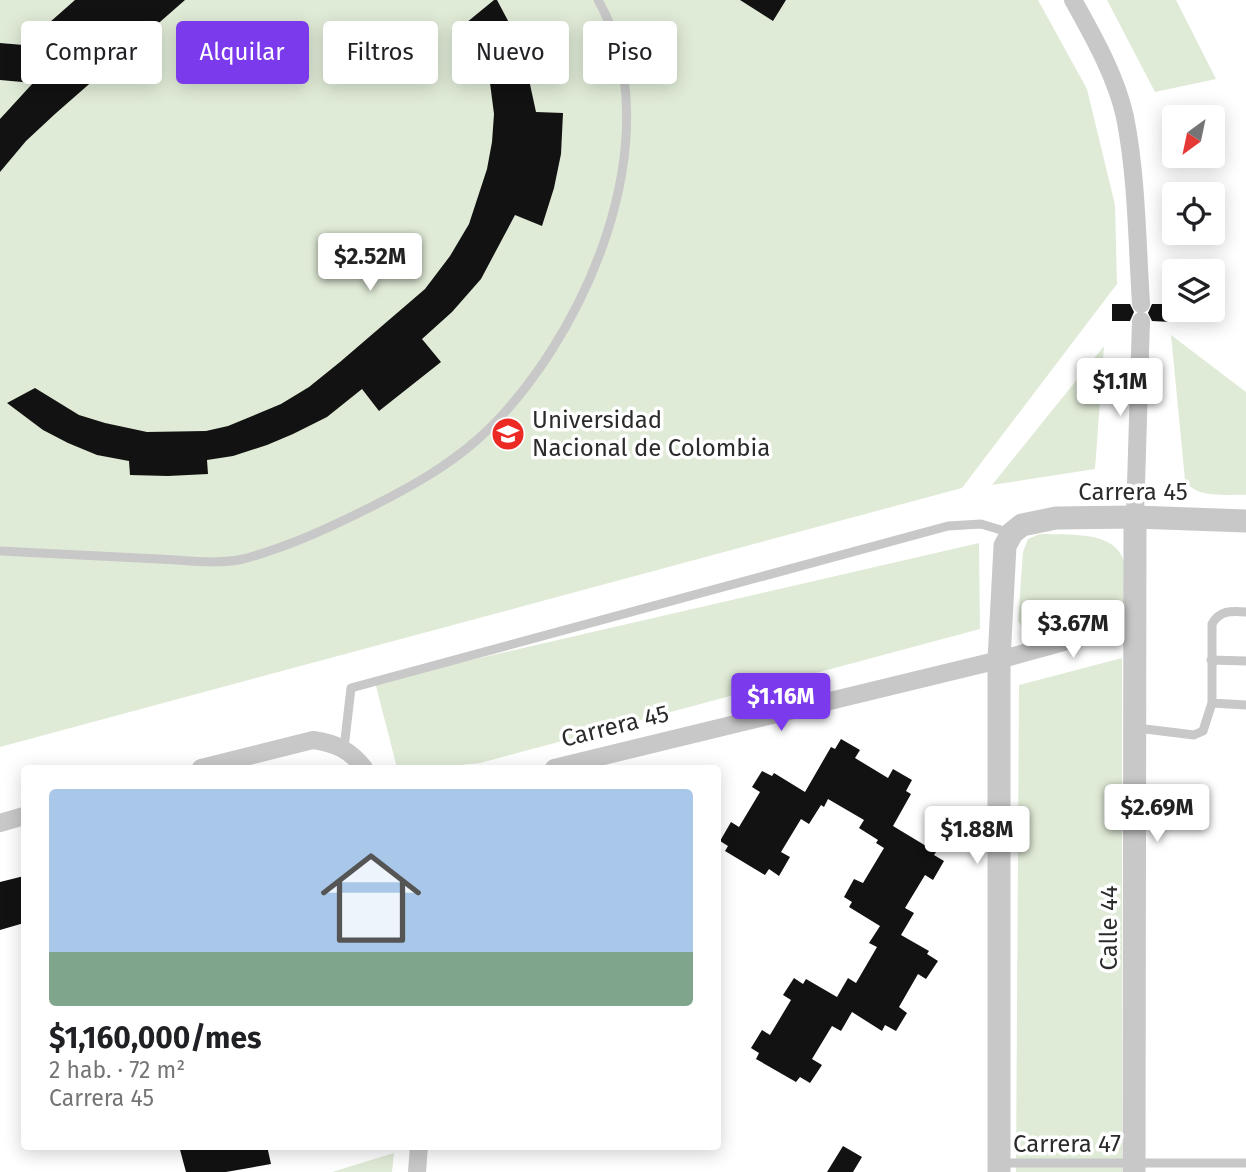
<!DOCTYPE html>
<html lang="es">
<meta charset="utf-8">
<style>
:root{--surface:#fff;--page:#f6f6f6;--text:#202124;--muted:#757577;--accent:#7c3aed}
body{margin:0;font-family:"Fira Sans",sans-serif;background:var(--page);color:var(--text);height:100vh;display:flex;flex-direction:column;font-size:26px;white-space:nowrap}
*{box-sizing:border-box;margin:0}
p{font-size:23px;color:var(--muted)}
.icon{flex:none;width:38px;height:38px;fill:none;stroke:currentColor;stroke-width:2;stroke-linecap:round;stroke-linejoin:round}
.map{position:relative;flex:1;overflow:hidden}
.details{position:absolute;left:21px;top:765px;width:700px;height:385px;display:flex;flex-direction:column;background:var(--surface);border-radius:7px;box-shadow:0 4px 18px #0003}
.details>*{flex:none}
.top-card{position:absolute;left:21px;top:21px;width:700px;height:63px;display:flex;gap:14px}
.needle{width:46px;rotate:213deg}
.tools{position:absolute;left:1162px;top:105px;display:grid;gap:14px}
.tools a{display:grid;place-items:center;width:63px;height:63px;border-radius:7px;background:var(--surface);box-shadow:0 4px 18px #0003;font-size:35px}
.price{position:absolute;translate:-50% -60px;padding:0 16px;border-radius:7px;background:#fff;color:#222;font-size:23px;line-height:46px;filter:drop-shadow(0 2px 4px #0008)}
.price::after{content:'';position:absolute;left:50%;top:42px;width:21px;height:16px;margin-left:-10px;background:inherit;clip-path:polygon(0 0,100% 0,50% 100%)}
.price.active{background:var(--accent);color:#fff}
ul{padding:0;list-style:none}
li{display:grid;align-content:center;gap:14px;height:371px;padding:0 28px}
li span{display:grid;place-items:center;height:217px;border-radius:7px;color:#555}
li>.icon{margin-inline-start:auto}
span .icon{width:126px;height:126px;fill:#fffc;stroke-width:1}
li b{font-size:30px}
.pill{padding:0 24px;border-radius:7px;background:var(--surface);box-shadow:0 4px 18px #0003;font-size:24px;line-height:63px}
.pill.active{background:var(--accent);color:#fff}
.map>svg:first-child{display:block}
.green{fill:#e0ebd7}
.building{fill:#121212}
.lines{fill:none;stroke-linecap:round;stroke-linejoin:round}
.service{stroke:#c8c8c8;stroke-width:9}
.minor{stroke:#c8c8c8;stroke-width:18}
.tertiary{stroke:#c8c8c8;stroke-width:23}
.labels{text-anchor:middle;stroke-width:7;stroke-linejoin:round;paint-order:stroke}
.poi-label{font-size:24px;fill:#2b2b2b;stroke:#fff;text-anchor:start}
.street-label{font-size:24px;fill:#2b2b2b;stroke:#fff}
</style>
<div class="map">
<svg width="1246" height="1172" viewBox="0 0 1246 1172">
<rect width="100%" height="100%" fill="#fff"/>
<!-- green -->
<path class="green" d="M 0,0 L 740,0 L 773,20 L 786,0 L 1038,0 L 1087,89 L 1115,205 L 1117,284 L 962,488 L 0,747 L 0,80 L 37,83 L 24,45 L 0,43 Z
M 1107,0 L 1176,0 L 1216,79 L 1155,92 Z
M 1171,335 L 1246,392 L 1246,495 C 1227,494 1195,499 1185,480 Z
M 1104,346 L 1095,469 L 992,485 Z
M 1040,534 C 1067,535 1118,529 1125,565 C 1127,581 1127,598 1127,614 L 1042,639 L 1027,634 L 1018,621 L 1023,552 L 1028,539 Z
M 979,543 L 980,629 L 480,763 L 429,768 L 397,768 L 375,682 Z
M 1122,658 L 1122,1172 L 1016,1172 L 1019,685 Z
M 394,1153 L 392,1172 L 332,1172 Z"/>
<!-- building -->
<path class="building" d="M 75,0 L 185,0 L 55,114 L 26,141 L 0,172 L 0,119 L 33,83 L 0,80 L 0,43 L 24,45 Z
M 494,0 L 497,0 L 514,32 L 528,75 L 536,112 L 563,113 L 561,154 L 554,188 L 542,226 L 515,215 L 481,279 L 452,312 L 422,339 L 441,362 L 379,411 L 362,389 L 327,417 L 293,434 L 267,445 L 233,456 L 207,460 L 208,474 L 168,476 L 130,475 L 129,461 L 97,455 L 68,443 L 43,430 L 7,403 L 35,388 L 79,415 L 105,423 L 147,432 L 206,431 L 228,426 L 281,404 L 309,387 L 340,362 L 425,289 L 450,256 L 469,224 L 487,169 L 492,142 L 494,114 L 490,83 L 479,51 L 466,23 Z
M 740,0 L 786,0 L 773,21 Z
M 1112,304 L 1130,304 L 1134,312 L 1130,321 L 1112,321 Z
M 1152,304 L 1171,304 L 1171,322 L 1152,321 L 1148,313 Z
M 841,739 L 860,750 L 855,758 L 888,778 L 893,769 L 912,780 L 906,791 L 911,794 L 893,826 L 936,852 L 934,855 L 944,861 L 933,880 L 925,875 L 905,908 L 914,913 L 901,935 L 929,951 L 927,954 L 938,961 L 926,979 L 918,974 L 899,1007 L 907,1013 L 896,1031 L 885,1025 L 882,1031 L 852,1012 L 841,1031 L 832,1026 L 812,1059 L 822,1065 L 810,1083 L 800,1077 L 796,1082 L 756,1059 L 759,1053 L 751,1048 L 762,1030 L 770,1035 L 791,1000 L 783,995 L 794,978 L 803,984 L 806,979 L 837,997 L 848,978 L 856,983 L 877,947 L 869,943 L 880,926 L 849,907 L 852,902 L 844,897 L 854,879 L 863,883 L 884,848 L 876,843 L 878,840 L 859,828 L 864,820 L 828,799 L 824,807 L 821,805 L 809,824 L 801,819 L 781,852 L 790,857 L 779,876 L 769,869 L 765,875 L 725,851 L 728,846 L 720,841 L 731,822 L 739,827 L 760,792 L 752,787 L 762,771 L 772,776 L 774,773 L 805,792 L 831,747 L 835,749 Z
M 24,876 L 24,923 L 0,930 L 0,882 Z
M 179,1146 L 267,1146 L 271,1164 L 226,1172 L 186,1172 Z
M 843,1146 L 862,1157 L 853,1172 L 827,1172 Z"/>
<g class="lines">
<!-- service -->
<path class="service" d="M 0,551 C 53,554 106,556 159,559 C 185,560 217,565 243,559 C 289,547 333,526 375,505 C 412,486 446,467 477,440 C 584,344 675,135 598,0
M 1211,660 L 1246,661
M 1212,703 L 1246,705
M 1137,728 L 1194,735 L 1203,731 L 1212,703 L 1212,624 C 1220,610 1231,611 1246,612
M 344,748 L 351,688 L 948,526 L 981,524 L 1011,533
M 1001,1163 L 1246,1163"/>
<!-- minor -->
<path class="minor" d="M 1073,0 C 1093,36 1116,76 1125,117 C 1137,178 1137,242 1141,304
M 1135,517 L 1141,321
M 201,768 L 313,740 C 335,743 350,750 364,768
M 554,768 L 999,660 L 1136,622
M 0,823 L 24,816
M 417,1172 L 419,1146"/>
<!-- tertiary -->
<path class="tertiary" d="M 999,1172 L 999,660 L 1005,546 L 1012,533 L 1022,525 L 1056,518 L 1135,517 L 1246,521
M 1134,1172 L 1135,517"/>
</g>
<!-- icons -->
<defs>
<symbol id="university-disc" viewBox="-11 -11 22 22"><circle r="9.5" fill="#ed2923" stroke="#fff"/><path d="M0-5L7-2L0 1L-7-2ZM-4 1L0 2.5L4 1V4Q0 6-4 4Z" fill="#fff"/></symbol>
</defs>
<g fill-rule="evenodd">
<use href="#university-disc" x="489" y="415" width="38" height="38"/>
</g>
<g class="labels">
<!-- poi labels -->
<g class="poi-label">
<text x="532" y="428">Universidad<tspan x="532" dy="28">Nacional de Colombia</tspan></text>
</g>
<!-- street labels -->
<g class="street-label">
<text x="1133" y="500">Carrera 45</text>
<text transform="translate(615 726) rotate(-14)" y="8">Carrera 45</text>
<text transform="translate(1109 928) rotate(-90)" y="8">Calle 44</text>
<text x="1067" y="1152">Carrera 47</text>
</g>
</g>
</svg>
<div class="tools">
<a><svg class="needle" viewBox="-14 -14 28 28"><path d="M0-13l5 13h-10z" fill="#e53935"/><path d="M0 13l5-13h-10z" fill="#757577"/></svg></a>
<a><svg class="icon" aria-label="locate" viewBox="0 0 24 24"><circle cx="12" cy="12" r="6"/><path d="M12 2v4M12 18v4M2 12h4M18 12h4"/></svg></a>
<a><svg class="icon" aria-label="layers" viewBox="0 0 24 24"><path d="M12 4l9 5-9 5-9-5zM3 14l9 5 9-5"/></svg></a>
</div>
<b class="price" style="left:370px;top:293px">$2.52M</b>
<b class="price" style="left:1120px;top:418px">$1.1M</b>
<b class="price" style="left:1073px;top:660px">$3.67M</b>
<b class="price active" style="left:781px;top:733px">$1.16M</b>
<b class="price" style="left:1157px;top:844px">$2.69M</b>
<b class="price" style="left:977px;top:866px">$1.88M</b>
<div class="top-card">
<a class="pill">Comprar</a>
<a class="pill active">Alquilar</a>
<a class="pill">Filtros</a>
<a class="pill">Nuevo</a>
<a class="pill">Piso</a>
</div>
<section class="details">
<ul>
<li><span style="background:linear-gradient(#a9c7e8 75%,#7fa58c 0)"><svg class="icon" aria-label="home" viewBox="0 0 24 24"><path d="M3 11l9-7 9 7M6 9v11h12V9"/></svg></span><div><b>$1,160,000/mes</b><p>2 hab. · 72 m²</p><p>Carrera 45</p></div></li>
</ul>
</section>
</div>
